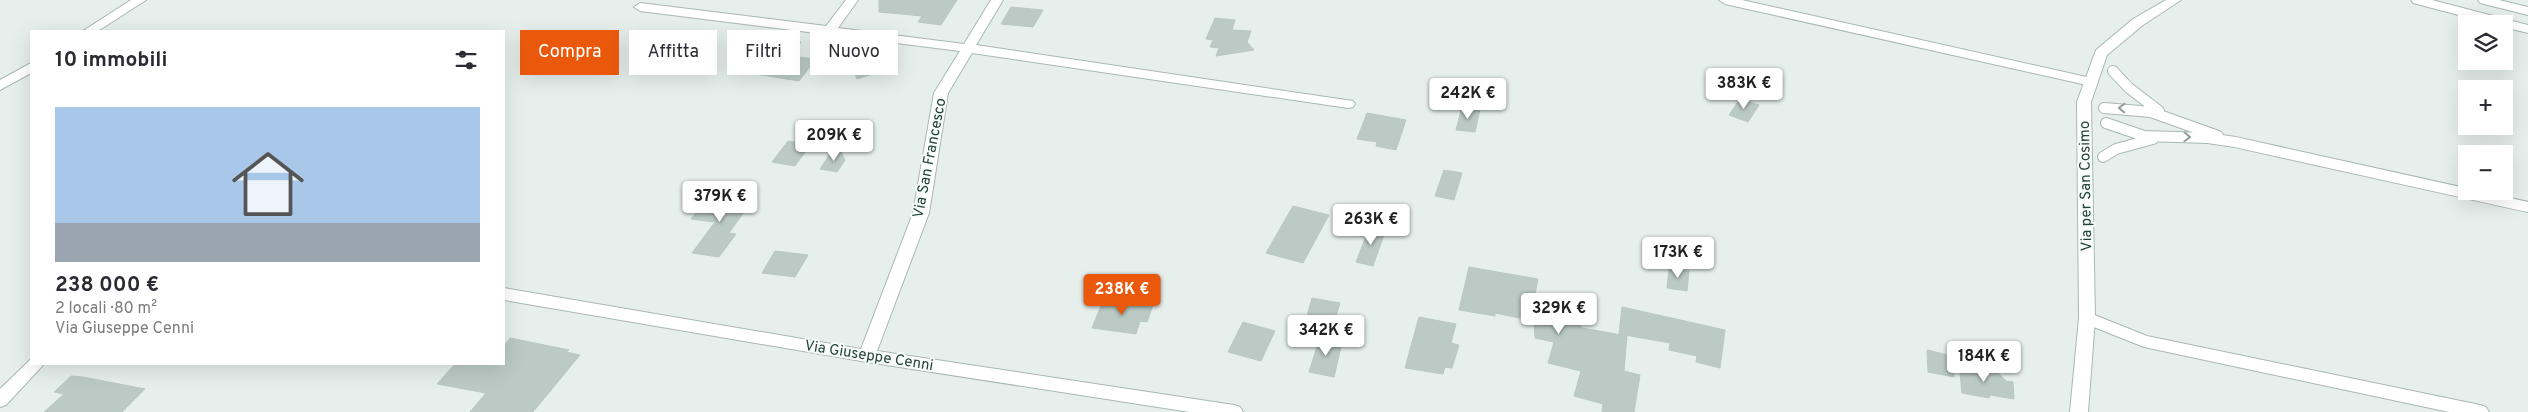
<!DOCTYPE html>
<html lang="it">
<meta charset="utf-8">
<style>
:root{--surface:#fff;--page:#f2f2f3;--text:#2b2b33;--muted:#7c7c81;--line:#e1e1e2;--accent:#ea580c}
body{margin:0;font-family:Overpass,sans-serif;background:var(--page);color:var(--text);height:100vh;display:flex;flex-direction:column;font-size:19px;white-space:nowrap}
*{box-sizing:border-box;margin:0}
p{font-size:16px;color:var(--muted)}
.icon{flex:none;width:28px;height:28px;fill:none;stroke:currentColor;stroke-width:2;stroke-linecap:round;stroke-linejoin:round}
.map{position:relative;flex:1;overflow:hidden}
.panel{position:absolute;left:30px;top:30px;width:475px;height:335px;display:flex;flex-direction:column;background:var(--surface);border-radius:0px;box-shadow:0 5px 20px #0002}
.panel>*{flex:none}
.top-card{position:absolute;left:520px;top:30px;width:475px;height:45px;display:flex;gap:10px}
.controls{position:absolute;left:2458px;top:15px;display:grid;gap:10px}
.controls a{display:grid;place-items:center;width:55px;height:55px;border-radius:0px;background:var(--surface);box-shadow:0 5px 20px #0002;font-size:25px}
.price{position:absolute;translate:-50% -42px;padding:0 11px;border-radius:5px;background:#fff;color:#222;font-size:16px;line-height:32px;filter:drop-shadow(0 1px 2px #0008)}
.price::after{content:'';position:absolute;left:50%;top:30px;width:15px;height:11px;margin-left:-8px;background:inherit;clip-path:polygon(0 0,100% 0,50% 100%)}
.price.active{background:var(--accent);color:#fff}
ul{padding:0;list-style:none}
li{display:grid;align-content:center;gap:10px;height:265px;padding:0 25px}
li+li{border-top:1px solid var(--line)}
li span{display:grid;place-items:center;height:155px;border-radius:0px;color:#555}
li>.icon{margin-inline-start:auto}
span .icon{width:90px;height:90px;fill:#fffc;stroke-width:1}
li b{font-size:21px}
h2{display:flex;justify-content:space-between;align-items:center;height:60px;padding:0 25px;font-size:21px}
.pill{padding:0 18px;border-radius:0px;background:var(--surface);box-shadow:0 5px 20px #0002;font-size:18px;line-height:45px}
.pill.active{background:var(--accent);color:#fff}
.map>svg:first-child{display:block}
.building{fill:#bbcac4;stroke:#b8c9c2}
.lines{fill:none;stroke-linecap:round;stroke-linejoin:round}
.service-casing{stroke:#a8b8b2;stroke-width:12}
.minor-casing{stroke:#a8b8b2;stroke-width:2}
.tertiary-casing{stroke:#a8b8b2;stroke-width:2}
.service{stroke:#fff;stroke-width:10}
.minor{fill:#fff;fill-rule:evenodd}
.tertiary{fill:#fff;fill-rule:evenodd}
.oneway{stroke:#92a09c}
.labels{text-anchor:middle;stroke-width:4;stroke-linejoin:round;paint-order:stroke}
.street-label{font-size:15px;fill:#24423a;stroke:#f7fbf9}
</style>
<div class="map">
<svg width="2528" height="412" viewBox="0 0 2528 412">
<rect width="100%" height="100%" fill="#e6efeb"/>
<!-- building -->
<path class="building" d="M 879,0 L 957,0 L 941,25 L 918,22 L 922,16 L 879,12 Z
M 1011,7 L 1043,10 L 1033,27 L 1001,24 Z
M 1215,18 L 1235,20 L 1232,30 L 1251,31 L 1247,42 L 1254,50 L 1216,56 L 1219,48 L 1210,47 L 1213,40 L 1206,39 Z
M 762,37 L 801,42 L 790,56 L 816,59 L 799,81 L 736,71 Z
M 839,49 L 877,55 L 869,67 L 873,74 L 857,79 L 855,74 L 821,70 Z
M 1740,99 L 1759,105 L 1748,122 L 1729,115 Z
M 1462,107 L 1480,109 L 1475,132 L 1456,130 Z
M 1367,113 L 1406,120 L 1396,150 L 1376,146 L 1377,142 L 1357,139 Z
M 788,141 L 810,145 L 795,166 L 772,162 Z
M 832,151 L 841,152 L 845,160 L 837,172 L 820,169 Z
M 1444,170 L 1462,173 L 1454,200 L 1435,196 Z
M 723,195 L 754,198 L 729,233 L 736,234 L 719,257 L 692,253 L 715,222 L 691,219 L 704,202 L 717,203 Z
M 1293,206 L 1329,215 L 1303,263 L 1266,253 Z
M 1370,226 L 1386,229 L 1373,266 L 1356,262 Z
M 775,251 L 808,255 L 795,277 L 762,273 Z
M 1469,267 L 1538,279 L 1535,294 L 1582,302 L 1580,325 L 1582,328 L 1627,336 L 1624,371 L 1640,375 L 1634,412 L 1602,412 L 1603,404 L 1574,396 L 1581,371 L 1548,363 L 1554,342 L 1535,338 L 1534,321 L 1495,313 L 1495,316 L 1459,310 Z
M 1669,267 L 1689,271 L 1687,291 L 1667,288 Z
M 1104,298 L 1153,305 L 1147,322 L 1140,321 L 1136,334 L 1092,328 Z
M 1312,298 L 1340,303 L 1335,320 L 1307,316 Z
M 1622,307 L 1725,330 L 1720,368 L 1696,362 L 1697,356 L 1669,350 L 1670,343 L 1619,334 Z
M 1419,317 L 1456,324 L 1451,343 L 1459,345 L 1452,368 L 1445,367 L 1443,374 L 1405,368 Z
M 1243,322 L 1275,331 L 1261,361 L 1228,352 Z
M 1320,337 L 1342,342 L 1334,377 L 1309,372 Z
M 510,338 L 569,350 L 566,352 L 580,355 L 533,412 L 470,412 L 486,393 L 437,384 L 455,364 L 504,364 L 504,345 Z
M 1927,350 L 1952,356 L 1954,377 L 1928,372 Z
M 1959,363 L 1995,370 L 2006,381 L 2013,382 L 2014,399 L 1990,395 L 1989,398 L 1962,393 Z
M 71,376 L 83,377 L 145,389 L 122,412 L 44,412 L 64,394 L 54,392 Z"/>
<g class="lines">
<defs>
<path id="service" d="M 2113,71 L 2129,88 L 2159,111
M 2104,108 L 2151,112 L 2218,136
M 2106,123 L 2144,136 L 2208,138 L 2235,142 L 2528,207
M 2103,157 L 2116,149 L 2153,139"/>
<path id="minor" d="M 131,0 L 146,0 L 98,31 L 83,31 Z
M 846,0 L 858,0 L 838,28 L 964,44 L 991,0 L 1003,0 L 976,45 L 1353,101 L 1355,104 L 1353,107 L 1348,108 L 972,53 L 948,93 L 929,213 L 877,351 L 1234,405 L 1240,407 L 1243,412 L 1190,412 L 867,362 L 504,300 L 504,288 L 861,349 L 913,213 L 934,93 L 960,51 L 640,11 L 634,7 L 640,3 L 826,26 Z
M 1719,0 L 1742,0 L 2091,78 L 2098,82 L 2091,86 L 1725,4 Z
M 2411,0 L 2432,0 L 2528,25 L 2528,33 L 2504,27 L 2504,24 L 2493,24 L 2413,3 Z
M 2478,0 L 2499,0 L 2528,7 L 2528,15 L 2480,3 Z
M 31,63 L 31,73 L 0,90 L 0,80 Z
M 2087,312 L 2147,336 L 2480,405 L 2486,407 L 2489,412 L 2449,412 L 2144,347 L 2081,322 L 2079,318 L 2081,314 Z
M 31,359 L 31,364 L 44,364 L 6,405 L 0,407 L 0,389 Z"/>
<path id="tertiary" d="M 2166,0 L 2181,0 L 2143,25 L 2107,55 L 2091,102 L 2095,318 L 2088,412 L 2070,412 L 2079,318 L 2077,102 L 2096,50 L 2133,19 Z"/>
</defs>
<!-- service casing -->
<use href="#service" class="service-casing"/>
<!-- minor casing -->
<use href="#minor" class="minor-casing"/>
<!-- tertiary casing -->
<use href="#tertiary" class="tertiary-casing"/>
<!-- service -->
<use href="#service" class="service"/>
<!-- minor -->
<use href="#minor" class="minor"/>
<!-- tertiary -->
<use href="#tertiary" class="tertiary"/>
</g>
<!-- one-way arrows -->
<defs><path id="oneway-chevron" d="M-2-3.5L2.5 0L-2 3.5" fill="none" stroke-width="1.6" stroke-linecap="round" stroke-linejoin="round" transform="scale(1.25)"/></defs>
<g class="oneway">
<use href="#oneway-chevron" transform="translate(2122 108) rotate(-178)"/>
<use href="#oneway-chevron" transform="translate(2187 137) rotate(2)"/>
</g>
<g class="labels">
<!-- street labels -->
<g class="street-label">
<text transform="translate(929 158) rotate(-79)" y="5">Via San Francesco</text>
<text transform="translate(2085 186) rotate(-91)" y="5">Via per San Cosimo</text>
<text transform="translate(869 355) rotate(9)" y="5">Via Giuseppe Cenni</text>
</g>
</g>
</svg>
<div class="controls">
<a><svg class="icon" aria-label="layers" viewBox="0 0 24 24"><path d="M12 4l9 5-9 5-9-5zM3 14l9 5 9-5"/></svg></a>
<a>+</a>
<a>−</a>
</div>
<b class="price" style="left:1744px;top:110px">383K €</b>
<b class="price" style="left:1468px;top:120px">242K €</b>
<b class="price" style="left:834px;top:162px">209K €</b>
<b class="price" style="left:720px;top:223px">379K €</b>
<b class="price" style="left:1371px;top:246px">263K €</b>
<b class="price" style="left:1678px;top:279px">173K €</b>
<b class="price active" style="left:1122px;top:316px">238K €</b>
<b class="price" style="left:1559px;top:335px">329K €</b>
<b class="price" style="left:1326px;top:357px">342K €</b>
<b class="price" style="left:1984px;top:383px">184K €</b>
<div class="top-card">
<a class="pill active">Compra</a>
<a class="pill">Affitta</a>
<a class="pill">Filtri</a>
<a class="pill">Nuovo</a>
</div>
<section class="panel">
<h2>10 immobili<svg class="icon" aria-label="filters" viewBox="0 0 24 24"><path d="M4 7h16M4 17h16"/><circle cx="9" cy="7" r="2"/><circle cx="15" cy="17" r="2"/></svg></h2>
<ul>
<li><span style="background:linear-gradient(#a9c7e8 75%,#9aa5b1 0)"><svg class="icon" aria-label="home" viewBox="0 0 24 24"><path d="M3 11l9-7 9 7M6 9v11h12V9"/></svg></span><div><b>238 000 €</b><p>2 locali · 80 m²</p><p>Via Giuseppe Cenni</p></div></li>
</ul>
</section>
</div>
